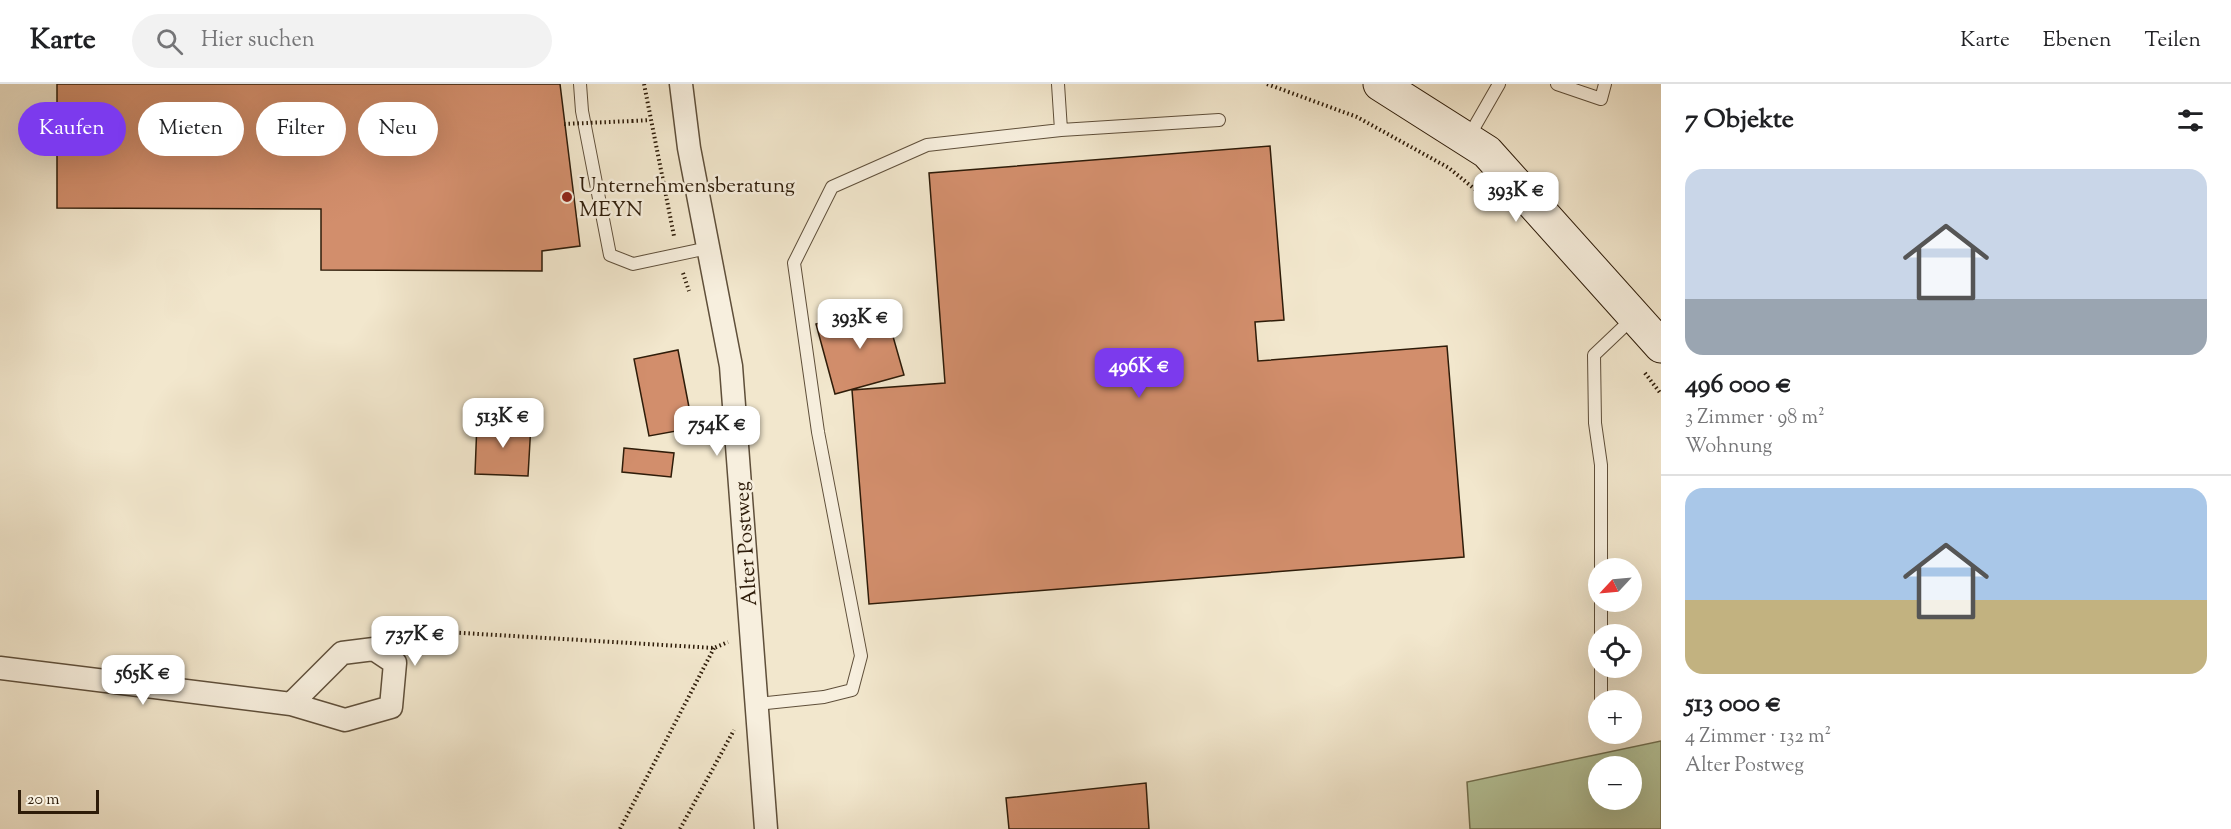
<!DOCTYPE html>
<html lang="de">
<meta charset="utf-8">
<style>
:root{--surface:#fff;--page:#f2f2f2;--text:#202124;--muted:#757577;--line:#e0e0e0;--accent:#7c3aed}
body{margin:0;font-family:"Sorts Mill Goudy",serif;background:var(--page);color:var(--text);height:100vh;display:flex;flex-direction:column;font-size:22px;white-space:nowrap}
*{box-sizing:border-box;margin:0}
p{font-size:20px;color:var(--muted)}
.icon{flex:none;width:33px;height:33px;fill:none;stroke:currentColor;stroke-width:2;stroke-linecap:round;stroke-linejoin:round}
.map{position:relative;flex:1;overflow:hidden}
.details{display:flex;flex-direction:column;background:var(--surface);width:570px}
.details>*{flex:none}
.banner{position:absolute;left:18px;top:18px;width:570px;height:54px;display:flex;gap:12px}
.needle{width:39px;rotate:244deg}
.controls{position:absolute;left:1588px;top:474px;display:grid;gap:12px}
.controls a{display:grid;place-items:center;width:54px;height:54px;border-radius:50%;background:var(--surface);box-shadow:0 6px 24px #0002;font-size:30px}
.scale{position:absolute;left:18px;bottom:15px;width:81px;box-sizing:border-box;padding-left:6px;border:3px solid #2e1c09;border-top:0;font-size:16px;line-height:21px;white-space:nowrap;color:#2e1c09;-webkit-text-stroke:4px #f7efde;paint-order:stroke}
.price{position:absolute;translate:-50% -51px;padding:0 14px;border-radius:12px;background:#fff;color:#222;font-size:20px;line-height:39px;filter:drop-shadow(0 2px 3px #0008)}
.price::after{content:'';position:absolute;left:50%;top:36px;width:18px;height:14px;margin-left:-9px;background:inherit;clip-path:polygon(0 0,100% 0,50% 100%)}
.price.current{background:var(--accent);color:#fff}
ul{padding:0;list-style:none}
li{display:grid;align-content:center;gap:12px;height:318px;padding:0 24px}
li+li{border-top:2px solid var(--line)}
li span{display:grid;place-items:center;height:186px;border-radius:18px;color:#555}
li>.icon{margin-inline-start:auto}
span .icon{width:108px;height:108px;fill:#fffc;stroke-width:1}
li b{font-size:26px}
h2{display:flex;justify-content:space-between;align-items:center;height:72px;padding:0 24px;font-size:26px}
.tag{padding:0 21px;border-radius:27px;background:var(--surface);box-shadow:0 6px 24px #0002;font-size:21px;line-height:54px}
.tag.current{background:var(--accent);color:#fff}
header{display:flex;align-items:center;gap:36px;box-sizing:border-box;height:84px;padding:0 30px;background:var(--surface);border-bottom:2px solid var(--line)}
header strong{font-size:28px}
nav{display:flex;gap:33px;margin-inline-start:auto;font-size:21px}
.search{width:420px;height:54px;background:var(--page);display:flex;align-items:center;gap:15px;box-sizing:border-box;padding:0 21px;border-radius:33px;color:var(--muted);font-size:22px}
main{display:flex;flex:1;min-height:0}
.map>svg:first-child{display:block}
.green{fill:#b6c69c;stroke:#727152;stroke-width:1.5;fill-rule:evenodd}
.building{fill:#d28e6c;stroke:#2e1c09;stroke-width:1.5}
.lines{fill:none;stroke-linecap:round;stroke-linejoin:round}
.lane-casing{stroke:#5f4f3a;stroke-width:14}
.street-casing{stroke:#5f4f3a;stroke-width:25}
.secondary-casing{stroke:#2e1c09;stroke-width:35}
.path{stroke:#2e1c09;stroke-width:4;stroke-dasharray:1.5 3;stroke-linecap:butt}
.lane{stroke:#f7efde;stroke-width:12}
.street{stroke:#f7efde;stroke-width:22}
.secondary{stroke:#f7efde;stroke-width:33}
.path-bridge{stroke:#2e1c09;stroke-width:4;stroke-dasharray:1.5 3;stroke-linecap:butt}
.poi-dot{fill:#8f2418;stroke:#f7efde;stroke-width:2}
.labels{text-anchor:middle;stroke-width:5;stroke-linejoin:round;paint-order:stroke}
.poi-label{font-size:21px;fill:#2e1c09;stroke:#f7efde;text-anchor:start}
.street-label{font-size:21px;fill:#2e1c09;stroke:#f7efde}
</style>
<header>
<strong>Karte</strong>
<div class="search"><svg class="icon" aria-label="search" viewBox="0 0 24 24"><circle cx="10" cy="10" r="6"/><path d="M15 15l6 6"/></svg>Hier suchen</div>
<nav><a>Karte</a><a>Ebenen</a><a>Teilen</a></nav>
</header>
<main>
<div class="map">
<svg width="1661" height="745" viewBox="0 0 1661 745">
<rect width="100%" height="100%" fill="#f2e7cd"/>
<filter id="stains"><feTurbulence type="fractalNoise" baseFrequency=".00333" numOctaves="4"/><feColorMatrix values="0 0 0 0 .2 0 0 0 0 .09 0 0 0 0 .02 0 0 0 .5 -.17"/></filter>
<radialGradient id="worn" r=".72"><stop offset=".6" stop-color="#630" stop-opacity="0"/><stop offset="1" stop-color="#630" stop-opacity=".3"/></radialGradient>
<!-- green -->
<path class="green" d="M 1661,657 L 1661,745 L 1470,745 L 1467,698 ZM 1599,682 L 1632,682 L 1632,716 L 1599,716 Z"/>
<!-- building -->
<path class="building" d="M 57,0 L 560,0 L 580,162 L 542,167 L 542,187 L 321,186 L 321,125 L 57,124 Z
M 1270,62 L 1284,236 L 1255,238 L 1258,277 L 1447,262 L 1464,473 L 869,520 L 852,306 L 945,299 L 929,89 Z
M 884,221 L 904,291 L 835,310 L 816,240 Z
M 678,266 L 693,344 L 649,352 L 634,275 Z
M 477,338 L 531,340 L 528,392 L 475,390 Z
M 624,364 L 674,369 L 671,393 L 622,388 Z
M 1146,699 L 1149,745 L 1009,745 L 1006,714 Z"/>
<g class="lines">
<defs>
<path id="lane" d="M 580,0 L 582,27 L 610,171 L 633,180 L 708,164
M 1557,0 L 1601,15 L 1605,0
M 1061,46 L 1219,36
M 1468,54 L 1499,0
M 1601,484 L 1601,381 L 1595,339 L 1594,271 L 1634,233
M 1601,550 L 1601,518
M 1601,616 L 1601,584
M 758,620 L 824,613 L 852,606 L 861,572 L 818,348 L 794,179 L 832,103 L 927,61 L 1061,46 L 1058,0"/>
<path id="street" d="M 681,0 L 689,64 L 731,282 L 766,745
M 0,584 L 291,620 L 345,636 L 391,623 L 395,579 L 374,565 L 342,569 L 291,620"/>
<path id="secondary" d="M 1380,0 L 1487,68 L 1661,262"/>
</defs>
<!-- lane casing -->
<use href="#lane" class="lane-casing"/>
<!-- street casing -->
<use href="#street" class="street-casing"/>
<!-- secondary casing -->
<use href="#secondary" class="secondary-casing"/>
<!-- path -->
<path class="path" d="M 644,0 L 674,152
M 1267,0 L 1357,33 L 1449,84 L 1483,112
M 632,37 L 650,36
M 683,189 L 689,207
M 1645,289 L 1661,310
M 392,548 L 429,547 L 714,564 L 728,558
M 620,745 L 714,564
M 680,745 L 734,646"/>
<!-- lane -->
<use href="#lane" class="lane"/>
<!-- street -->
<use href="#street" class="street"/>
<!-- secondary -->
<use href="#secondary" class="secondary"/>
<!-- path-bridge -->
<path class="path-bridge" d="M 564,40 L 632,37"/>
</g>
<!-- markers -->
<circle class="poi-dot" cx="567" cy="113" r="6"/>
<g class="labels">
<!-- poi labels -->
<g class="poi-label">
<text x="579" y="108">Unternehmensberatung<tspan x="579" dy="24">MEYN</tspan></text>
</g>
<!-- street labels -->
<g class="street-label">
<text transform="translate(745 460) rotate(-94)" y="7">Alter Postweg</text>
</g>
</g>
<rect width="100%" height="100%" filter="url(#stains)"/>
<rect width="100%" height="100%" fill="url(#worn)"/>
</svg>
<div class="controls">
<a><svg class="needle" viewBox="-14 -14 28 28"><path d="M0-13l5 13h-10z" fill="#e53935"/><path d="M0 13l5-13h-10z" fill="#757577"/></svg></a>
<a><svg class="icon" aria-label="locate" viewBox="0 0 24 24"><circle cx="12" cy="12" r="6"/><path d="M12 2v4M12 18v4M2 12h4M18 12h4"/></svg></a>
<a>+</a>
<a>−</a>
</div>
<div class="scale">20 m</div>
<b class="price" style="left:1516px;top:139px">393K €</b>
<b class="price" style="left:860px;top:266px">393K €</b>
<b class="price current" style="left:1139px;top:315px">496K €</b>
<b class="price" style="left:503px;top:365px">513K €</b>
<b class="price" style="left:717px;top:373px">754K €</b>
<b class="price" style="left:415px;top:583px">737K €</b>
<b class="price" style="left:143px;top:622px">565K €</b>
<div class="banner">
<a class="tag current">Kaufen</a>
<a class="tag">Mieten</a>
<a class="tag">Filter</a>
<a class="tag">Neu</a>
</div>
</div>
<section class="details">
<h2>7 Objekte<svg class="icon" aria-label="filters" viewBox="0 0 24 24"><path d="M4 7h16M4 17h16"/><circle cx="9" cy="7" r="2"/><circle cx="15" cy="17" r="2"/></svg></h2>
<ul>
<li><span style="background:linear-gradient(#c9d6e8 70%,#9aa5b1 0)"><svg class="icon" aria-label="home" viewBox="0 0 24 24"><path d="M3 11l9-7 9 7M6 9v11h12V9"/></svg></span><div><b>496 000 €</b><p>3 Zimmer · 98 m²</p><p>Wohnung</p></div></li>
<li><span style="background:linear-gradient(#a9c7e8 60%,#c2b280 0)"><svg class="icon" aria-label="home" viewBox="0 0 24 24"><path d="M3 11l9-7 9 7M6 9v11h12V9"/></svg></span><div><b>513 000 €</b><p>4 Zimmer · 132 m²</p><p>Alter Postweg</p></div></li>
</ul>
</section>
</main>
